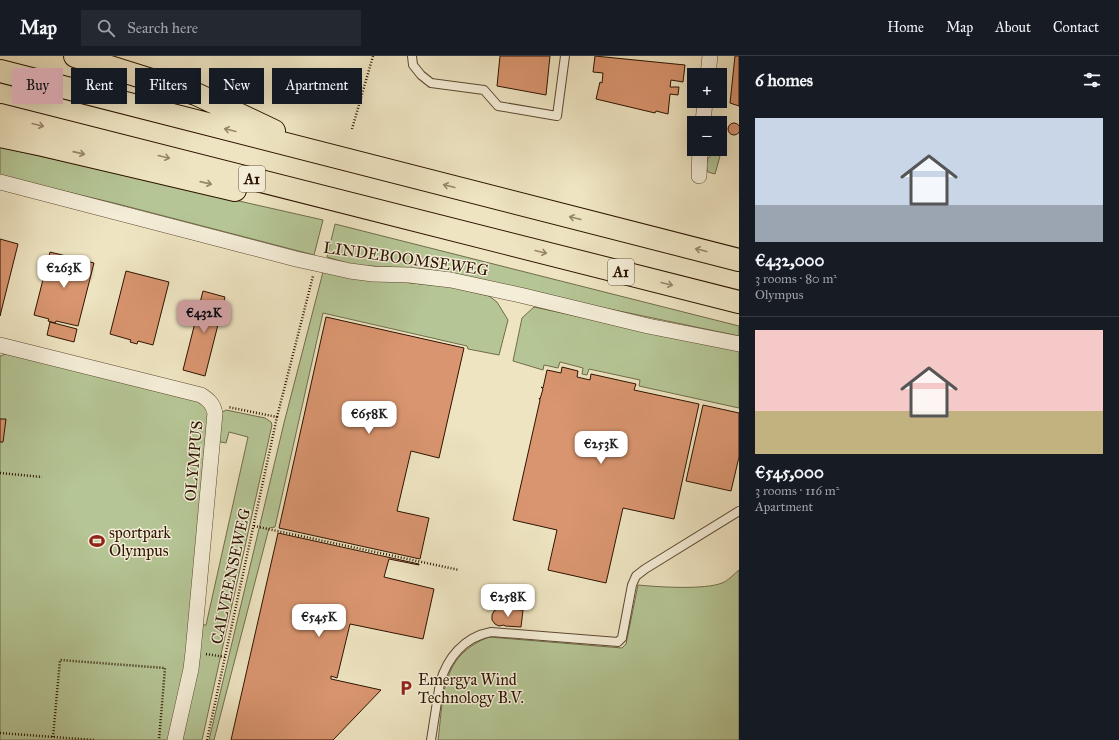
<!DOCTYPE html>
<meta charset="utf-8">
<style>
:root{--surface:#171b24;--page:#242831;--text:#f1f3f6;--muted:#9ea1a6;--line:#363941;--accent:#c59692}
body{margin:0;font-family:"IM FELL Great Primer",serif;background:var(--page);color:var(--text);height:100vh;display:flex;flex-direction:column;font-size:15px;white-space:nowrap}
*{box-sizing:border-box;margin:0}
p{font-size:13px;color:var(--muted)}
.icon{flex:none;width:22px;height:22px;fill:none;stroke:currentColor;stroke-width:2;stroke-linecap:round;stroke-linejoin:round}
.map{position:relative;flex:1;overflow:hidden}
.sheet{display:flex;flex-direction:column;background:var(--surface);width:380px}
.sheet>*{flex:none}
.guide{position:absolute;left:12px;top:12px;width:380px;height:36px;display:flex;gap:8px}
.controls{position:absolute;left:687px;top:12px;display:grid;gap:8px}
.controls a{display:grid;place-items:center;width:40px;height:40px;border-radius:0px;background:var(--surface);box-shadow:0 4px 16px #0002;font-size:20px}
.price{position:absolute;translate:-50% -34px;padding:0 9px;border-radius:8px;background:#fff;color:#222;font-size:13px;line-height:26px;filter:drop-shadow(0 1px 2px #0008)}
.price::after{content:'';position:absolute;left:50%;top:24px;width:12px;height:9px;margin-left:-6px;background:inherit;clip-path:polygon(0 0,100% 0,50% 100%)}
.price.on{background:var(--accent);color:#111}
ul{padding:0;list-style:none}
li{display:grid;align-content:center;gap:8px;height:212px;padding:0 16px}
li+li{border-top:1px solid var(--line)}
li span{display:grid;place-items:center;height:124px;border-radius:0px;color:#555}
li>.icon{margin-inline-start:auto}
span .icon{width:72px;height:72px;fill:#fffc;stroke-width:1}
li b{font-size:17px}
h2{display:flex;justify-content:space-between;align-items:center;height:48px;padding:0 16px;font-size:17px}
.tag{padding:0 14px;border-radius:0px;background:var(--surface);box-shadow:0 4px 16px #0002;font-size:14px;line-height:36px}
.tag.on{background:var(--accent);color:#111}
header{display:flex;align-items:center;gap:24px;box-sizing:border-box;height:56px;padding:0 20px;background:var(--surface);border-bottom:1px solid var(--line)}
header strong{font-size:19px}
nav{display:flex;gap:22px;margin-inline-start:auto;font-size:14px}
.search{width:280px;height:36px;background:var(--page);display:flex;align-items:center;gap:10px;box-sizing:border-box;padding:0 14px;border-radius:0px;color:var(--muted);font-size:15px}
main{display:flex;flex:1;min-height:0}
.map>svg:first-child{display:block}
.green{fill:#b5c595;stroke:#716c4a}
.building{fill:#d9956f;stroke:#2d1300}
.lines{fill:none;stroke-linecap:round;stroke-linejoin:round}
.lane-casing{stroke:#5d4730;stroke-width:10}
.street-casing{stroke:#5d4730;stroke-width:16}
.highway-casing{stroke:#2d1300;stroke-width:24}
.path{stroke:#2d1300;stroke-width:2.5;stroke-dasharray:1 2;stroke-linecap:butt}
.lane{stroke:#f4edd7;stroke-width:8}
.street{stroke:#f4edd7;stroke-width:15}
.highway{stroke:#eee4c1;stroke-width:22}
.oneway{stroke:#97866a}
.labels{text-anchor:middle;stroke-width:3;stroke-linejoin:round;paint-order:stroke}
.shield{fill:#f4edd7;stroke:#695440;stroke-width:1}
.shield-label{font-size:15px;font-weight:bold;fill:#2d1300}
.street-label{font-size:16px;fill:#2d1300;stroke:#f4edd7}
.poi-label{font-size:16px;fill:#2d1300;stroke:#f4edd7;text-anchor:start}
</style>
<header>
<strong>Map</strong>
<div class="search"><svg class="icon" aria-label="search" viewBox="0 0 24 24"><circle cx="10" cy="10" r="6"/><path d="M15 15l6 6"/></svg>Search here</div>
<nav><a>Home</a><a>Map</a><a>About</a><a>Contact</a></nav>
</header>
<main>
<div class="map">
<svg width="739" height="684" viewBox="0 0 739 684">
<rect width="100%" height="100%" fill="#eee4c1"/>
<filter id="stains"><feTurbulence type="fractalNoise" baseFrequency=".005" numOctaves="4"/><feColorMatrix values="0 0 0 0 .2 0 0 0 0 .09 0 0 0 0 .02 0 0 0 .5 -.17"/></filter>
<radialGradient id="worn" r=".72"><stop offset=".6" stop-color="#630" stop-opacity="0"/><stop offset="1" stop-color="#630" stop-opacity=".3"/></radialGradient>
<!-- green -->
<path class="green" d="M 0,91 L 323,164 L 314,199 L 114,147 L 0,120 Z
M 714,98 L 720,100 L 715,118 L 708,116 C 705,110 706,100 714,98 Z
M 335,168 L 739,270 L 739,280 L 418,213 L 354,209 L 327,201 Z
M 323,216 L 382,224 L 451,231 L 489,240 L 497,246 L 508,264 L 499,299 L 468,293 L 467,290 L 323,257 L 275,471 L 269,472 L 214,684 L 209,684 L 284,367 Z
M 534,251 L 739,295 L 739,352 L 639,330 L 640,324 L 589,313 L 587,319 L 582,318 L 583,312 L 560,306 L 558,312 L 544,309 L 543,314 L 513,305 L 522,262 Z
M 6,298 L 197,344 L 203,347 L 210,357 L 200,569 L 206,569 L 248,381 L 229,376 L 226,387 L 216,385 L 221,357 L 226,354 L 265,362 L 271,366 L 272,369 L 202,684 L 0,684 L 0,300 Z
M 739,514 L 739,684 L 438,684 C 444,639 440,600 489,581 L 622,592 L 626,588 L 638,529 C 658,531 705,534 722,527 C 728,525 734,518 739,514 Z"/>
<!-- building -->
<path class="building" d="M 500,0 L 550,0 L 546,39 L 497,30 Z
M 595,0 L 685,9 L 683,26 L 671,24 L 670,31 L 679,31 L 678,39 L 670,38 L 668,58 L 656,55 L 655,57 L 596,43 L 600,26 L 602,27 L 603,17 L 593,16 Z
M 735,0 L 739,0 L 739,50 L 730,47 Z
M728 73a6 6 0 1 1 12 0a6 6 0 1 1-12 0Z
M 0,183 L 18,188 L 0,260 Z
M 50,196 L 94,207 L 78,270 L 56,265 L 55,267 L 48,265 L 49,263 L 34,259 Z
M 126,215 L 169,226 L 153,289 L 138,285 L 137,288 L 130,286 L 131,284 L 110,278 Z
M 203,235 L 225,241 L 205,320 L 183,314 Z
M 326,261 L 464,292 L 439,402 L 411,395 L 397,455 L 429,462 L 420,503 L 279,472 Z
M 50,266 L 77,273 L 74,286 L 47,279 Z
M 562,311 L 578,315 L 577,321 L 590,324 L 591,318 L 636,328 L 634,334 L 699,348 L 674,463 L 623,452 L 606,527 L 548,514 L 557,474 L 513,464 L 540,344 L 539,342 L 540,343 L 543,333 L 541,331 L 543,332 L 547,314 L 561,317 Z
M 703,349 L 739,357 L 739,401 L 731,435 L 686,425 Z
M 0,363 L 6,363 L 3,386 L 0,386 Z
M 278,477 L 419,508 L 419,509 L 389,503 L 384,521 L 434,533 L 423,583 L 350,568 L 337,622 L 331,620 L 331,623 L 381,634 L 333,684 L 231,684 Z
M 499,552 L 505,554 L 506,553 L 523,554 L 521,571 L 505,570 L 504,569 L 499,570 L 495,568 L 492,564 L 492,559 L 494,555 Z"/>
<g class="lines">
<defs>
<path id="lane" d="M 412,0 L 413,9 L 421,19 L 431,27 L 484,34 L 498,50 L 557,60 L 565,0
M 431,684 L 440,627 C 447,602 464,581 491,576 L 618,586 L 622,582 L 632,529 L 636,520 L 645,513 L 739,455"/>
<path id="street" d="M 708,19 L 710,0
M 703,67 L 705,45
M 699,120 L 700,93
M 0,126 L 296,203 L 350,215 L 373,218 L 409,219 L 451,224 L 520,239 L 648,270 L 739,288
M 0,289 L 201,339 C 209,344 213,348 215,357 L 193,596 L 191,613 L 175,684"/>
<path id="highway" d="M 75,0 L 196,38 L 274,75
M 0,15 L 739,204
M 0,59 L 739,246
M 0,80 L 43,89 L 235,134"/>
</defs>
<!-- lane casing -->
<use href="#lane" class="lane-casing"/>
<!-- street casing -->
<use href="#street" class="street-casing"/>
<!-- highway casing -->
<use href="#highway" class="highway-casing"/>
<!-- path -->
<path class="path" d="M 352,73 L 373,0
M 277,361 L 313,220
M 0,417 L 42,421
M 254,470 L 459,514
M 206,598 L 225,601
M 0,677 L 94,684
M 53,681 L 60,604 L 165,612 L 159,684
M 207,684 L 277,361 L 228,351"/>
<!-- lane -->
<use href="#lane" class="lane"/>
<!-- street -->
<use href="#street" class="street"/>
<!-- highway -->
<use href="#highway" class="highway"/>
</g>
<!-- one-way arrows -->
<defs><path id="oneway-shaft" d="M-6 0H5M1.5-3L5.5 0L1.5 3" fill="none" stroke-width="1.6" stroke-linecap="round" stroke-linejoin="round"/></defs>
<g class="oneway">
<use href="#oneway-shaft" transform="translate(38 69) rotate(14)"/>
<use href="#oneway-shaft" transform="translate(230 74) rotate(-166)"/>
<use href="#oneway-shaft" transform="translate(79 97) rotate(13)"/>
<use href="#oneway-shaft" transform="translate(164 101) rotate(14)"/>
<use href="#oneway-shaft" transform="translate(206 127) rotate(13)"/>
<use href="#oneway-shaft" transform="translate(449 130) rotate(-166)"/>
<use href="#oneway-shaft" transform="translate(575 162) rotate(-166)"/>
<use href="#oneway-shaft" transform="translate(701 194) rotate(-166)"/>
<use href="#oneway-shaft" transform="translate(541 196) rotate(14)"/>
<use href="#oneway-shaft" transform="translate(667 228) rotate(14)"/>
</g>
<!-- icons -->
<defs>
<symbol id="stadium-bare" viewBox="-9 -9 18 18"><path d="M0-5a6.5 5 0 1 0 0 10a6.5 5 0 1 0 0-10ZM-3.5-1.8h7v3.6h-7Z" fill="#8f2418" stroke="#f4edd7" stroke-width="2.5" paint-order="stroke"/></symbol>
<symbol id="parking-bare" viewBox="-9 -9 18 18"><path d="M-3.5-5.5H1a3.5 3.5 0 0 1 0 7H-1V5.5H-3.5ZM-1-3.4V-.6H.8a1.4 1.4 0 0 0 0-2.8Z" fill="#8f2418" stroke="#f4edd7" stroke-width="2.5" paint-order="stroke"/></symbol>
</defs>
<g fill-rule="evenodd">
<use href="#stadium-bare" x="86" y="474" width="22" height="22"/>
<use href="#parking-bare" x="395" y="621" width="22" height="22"/>
</g>
<g class="labels">
<!-- shield labels -->
<g class="shield">
<rect x="239" y="110" width="26" height="26" rx="3"/>
<rect x="608" y="203" width="26" height="26" rx="3"/>
</g>
<g class="shield-label">
<text x="252" y="128">A1</text>
<text x="621" y="221">A1</text>
</g>
<!-- street labels -->
<g class="street-label">
<text transform="translate(406 202) rotate(8)" y="6">LINDEBOOMSEWEG</text>
<text transform="translate(193 405) rotate(-85)" y="6">OLYMPUS</text>
<text transform="translate(230 520) rotate(-78)" y="6">CALVEENSEWEG</text>
</g>
<!-- poi labels -->
<g class="poi-label">
<text x="109" y="482">sportpark<tspan x="109" dy="18">Olympus</tspan></text>
<text x="418" y="629">Emergya Wind<tspan x="418" dy="18">Technology B.V.</tspan></text>
</g>
</g>
<rect width="100%" height="100%" filter="url(#stains)"/>
<rect width="100%" height="100%" fill="url(#worn)"/>
</svg>
<div class="controls">
<a>+</a>
<a>−</a>
</div>
<b class="price" style="left:64px;top:233px">€263K</b>
<b class="price on" style="left:204px;top:278px">€432K</b>
<b class="price" style="left:369px;top:379px">€658K</b>
<b class="price" style="left:601px;top:409px">€253K</b>
<b class="price" style="left:508px;top:562px">€258K</b>
<b class="price" style="left:319px;top:582px">€545K</b>
<div class="guide">
<a class="tag on">Buy</a>
<a class="tag">Rent</a>
<a class="tag">Filters</a>
<a class="tag">New</a>
<a class="tag">Apartment</a>
</div>
</div>
<section class="sheet">
<h2>6 homes<svg class="icon" aria-label="filters" viewBox="0 0 24 24"><path d="M4 7h16M4 17h16"/><circle cx="9" cy="7" r="2"/><circle cx="15" cy="17" r="2"/></svg></h2>
<ul>
<li><span style="background:linear-gradient(#c9d6e8 70%,#9aa5b1 0)"><svg class="icon" aria-label="home" viewBox="0 0 24 24"><path d="M3 11l9-7 9 7M6 9v11h12V9"/></svg></span><div><b>€432,000</b><p>3 rooms · 80 m²</p><p>Olympus</p></div></li>
<li><span style="background:linear-gradient(#f6c9c9 65%,#c2b280 0)"><svg class="icon" aria-label="home" viewBox="0 0 24 24"><path d="M3 11l9-7 9 7M6 9v11h12V9"/></svg></span><div><b>€545,000</b><p>3 rooms · 116 m²</p><p>Apartment</p></div></li>
</ul>
</section>
</main>
